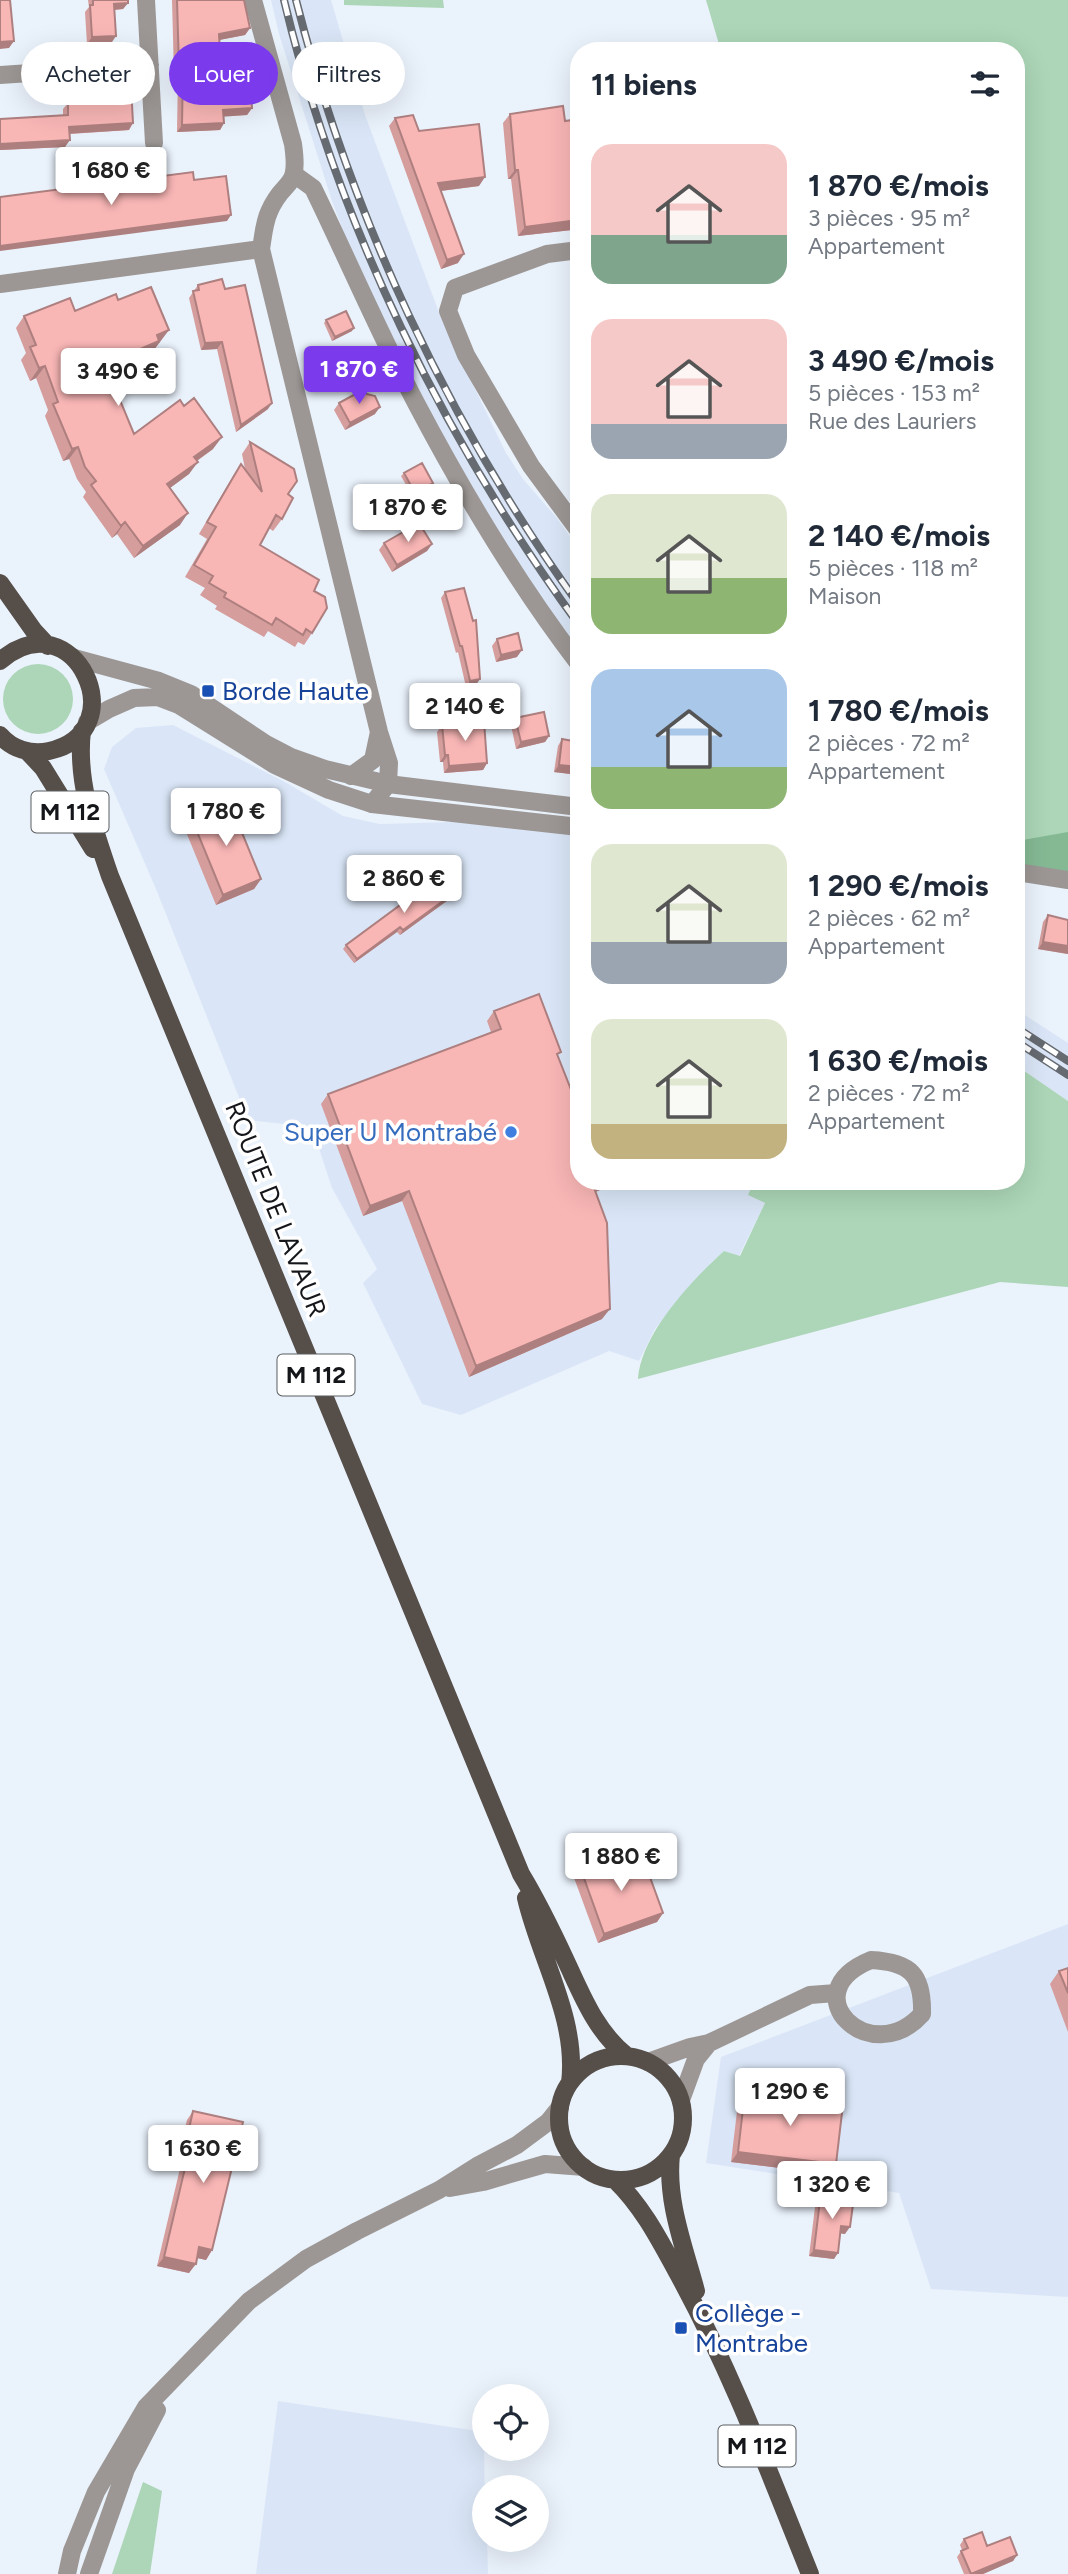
<!DOCTYPE html>
<html lang="fr">
<meta charset="utf-8">
<style>
:root{--surface:#fff;--page:#f6f6f7;--text:#1f2937;--muted:#747a83;--accent:#7c3aed}
body{margin:0;font-family:Figtree,sans-serif;background:var(--page);color:var(--text);height:100vh;display:flex;flex-direction:column;font-size:26px;white-space:nowrap}
*{box-sizing:border-box;margin:0}
p{font-size:23px;color:var(--muted)}
.icon{flex:none;width:38px;height:38px;fill:none;stroke:currentColor;stroke-width:2;stroke-linecap:round;stroke-linejoin:round}
.map{position:relative;flex:1;overflow:hidden}
.sheet{position:absolute;left:570px;top:42px;width:455px;height:1148px;display:flex;flex-direction:column;background:var(--surface);border-radius:28px;box-shadow:0 7px 28px #0002}
.sheet>*{flex:none}
.top-card{position:absolute;left:21px;top:42px;width:444px;height:63px;display:flex;gap:14px}
.tools{position:absolute;left:472px;top:2384px;display:grid;gap:14px}
.tools a{display:grid;place-items:center;width:77px;height:77px;border-radius:50%;background:var(--surface);box-shadow:0 7px 28px #0002;font-size:35px}
.price{position:absolute;translate:-50% -60px;padding:0 16px;border-radius:7px;background:#fff;color:#222;font-size:23px;line-height:46px;filter:drop-shadow(0 2px 4px #0008)}
.price::after{content:'';position:absolute;left:50%;top:42px;width:21px;height:16px;margin-left:-10px;background:inherit;clip-path:polygon(0 0,100% 0,50% 100%)}
.price.active{background:var(--accent);color:#fff}
ul{padding:0;list-style:none}
li{display:flex;align-items:center;gap:21px;height:175px;padding:0 21px}
li span{display:grid;place-items:center;flex:none;width:196px;height:140px;border-radius:21px;color:#555}
li>.icon{margin-inline-start:auto}
span .icon{width:84px;height:84px;fill:#fffc;stroke-width:1}
li b{font-size:30px}
h2{display:flex;justify-content:space-between;align-items:center;height:84px;padding:0 21px;font-size:30px}
.chip{padding:0 24px;border-radius:32px;background:var(--surface);box-shadow:0 7px 28px #0002;font-size:24px;line-height:63px}
.chip.active{background:var(--accent);color:#fff}
.map>svg:first-child{display:block}
.built{fill:#dae6f7}
.green{fill:#acd6b7}
.forest{fill:#85b994}
.lines{fill:none;stroke-linecap:round;stroke-linejoin:round}
.minor{stroke:#9c9794;stroke-width:18}
.tertiary{stroke:#9c9794;stroke-width:18}
.primary{stroke:#564e49;stroke-width:18}
.rail-casing{stroke:#666a71;stroke-width:8}
.rail{stroke:#fff;stroke-width:5;stroke-dasharray:16;stroke-linecap:butt}
.wall{fill:#d59d9c}
.shaded-wall{fill:#ae7f7f}
.building{fill:#f8b6b5;stroke:#ae7f7f;stroke-width:2}
.transit-dot{fill:#1a4fb4;stroke:#fff;stroke-width:2.5}
.shop-dot{fill:#3f7fe0;stroke:#fff;stroke-width:2.5}
.labels{text-anchor:middle;stroke-width:7;stroke-linejoin:round;paint-order:stroke}
.shield{fill:#fff;stroke:#5a5c5f;stroke-width:2}
.shield-label{font-size:24px;font-weight:bold;fill:#14161a}
.transit-label{font-size:26px;fill:#164399;stroke:#fff;text-anchor:start}
.shop-label{font-size:26px;fill:#366cbe;stroke:#fff;text-anchor:end}
.street-label{font-size:26px;fill:#14161a;stroke:#fff}
</style>
<div class="map">
<svg width="1068" height="2574" viewBox="0 0 1068 2574">
<rect width="100%" height="100%" fill="#eaf2fc"/>
<!-- built -->
<path class="built" d="M 271,0 L 331,0 L 365,115 L 443,323 L 506,453 L 523,479 L 556,517 L 579,549 L 579,655 L 529,584 L 417,392 L 344,233 L 332,201 L 279,34 Z
M 173,725 L 285,782 L 343,816 L 380,824 L 455,822 L 579,832 L 579,1181 L 754,1181 L 748,1195 L 765,1203 L 739,1256 L 724,1251 L 711,1263 L 655,1329 L 639,1361 L 609,1351 L 461,1415 L 422,1404 L 363,1283 L 377,1269 L 332,1188 L 312,1127 L 248,1120 L 156,889 L 104,769 L 112,747 L 136,728 Z
M 1017,1010 L 1068,1043 L 1068,1101 L 1017,1066 Z
M 1068,1924 L 1068,2297 L 931,2289 L 899,2193 L 706,2163 L 721,2057 Z
M 278,2401 L 484,2432 L 485,2539 L 487,2539 L 488,2574 L 256,2574 Z"/>
<!-- green -->
<path class="green" d="M 344,0 L 443,0 L 444,8 L 344,5 Z
M 706,0 L 1068,0 L 1068,880 L 1017,872 L 1017,51 L 721,51 Z
M3 699a35 35 0 1 1 70 0a35 35 0 1 1-70 0Z
M 1017,1066 L 1068,1101 L 1068,1287 L 1000,1282 L 638,1379 C 641,1334 691,1281 724,1251 L 740,1256 L 765,1203 L 748,1195 L 754,1181 L 1017,1181 Z
M 143,2482 L 162,2491 L 150,2574 L 112,2574 Z"/>
<!-- forest -->
<path class="forest" d="M 1068,832 L 1068,880 L 1025,874 L 1017,850 L 1017,841 Z"/>
<g class="lines">
<!-- minor -->
<path class="minor" d="M 146,0 L 154,143
M 253,0 L 293,144 C 300,193 284,176 269,212 C 264,223 263,237 261,249 L 379,732 L 389,763 L 388,784 L 372,804
M 0,75 L 150,65
M 295,175 L 313,188 C 348,260 379,333 416,403 C 464,494 517,583 579,664
M 579,250 L 547,254 L 455,288 L 448,311 L 466,355 L 531,466 L 579,531
M 0,284 L 261,249
M 351,776 L 373,760 L 379,732
M 871,1960 C 911,1962 923,1975 922,2014 C 871,2071 790,1993 871,1960 Z
M 648,2062 L 690,2047 L 709,2043 L 810,1995 L 836,1993
M 681,2100 L 696,2059 L 709,2043"/>
<!-- tertiary -->
<path class="tertiary" d="M 74,658 L 159,681 L 191,694 L 266,744 L 291,757 L 325,769 L 388,784 L 579,807
M 87,722 L 109,709 L 134,698 L 158,697 L 179,705 L 275,765 L 329,790 L 372,804 L 579,827
M 1017,872 L 1068,880
M 450,2188 L 483,2182 L 545,2164 L 584,2167
M 67,2574 L 72,2551 L 96,2492 L 146,2407 L 249,2301 L 306,2259 L 357,2231 L 439,2190 L 477,2166 L 517,2145 L 548,2122 L 560,2107
M 89,2574 L 126,2469 L 157,2410"/>
<!-- primary -->
<path class="primary" d="M 0,583 L 34,631 L 48,646
M 0,661 C 74,597 137,732 49,751 C 31,755 12,749 0,735
M 82,731 C 76,781 94,829 110,876 L 521,1874 C 538,1902 552,1931 566,1961 C 582,1995 596,2032 627,2056
M 27,751 L 43,768 L 93,849
M 526,1898 C 540,1959 578,2019 570,2083
M559 2118a62 62 0 1 1 124 0a62 62 0 1 1-124 0Z
M 671,2155 C 666,2201 684,2246 696,2291
M 615,2180 C 642,2206 659,2239 677,2272 C 730,2368 769,2472 810,2574"/>
<defs>
<path id="rail" d="M 284,0 C 338,225 443,438 579,625
M 296,0 C 351,217 448,423 579,605
M 1017,1028 L 1068,1061
M 1017,1042 L 1068,1075"/>
</defs>
<!-- rail casing -->
<use href="#rail" class="rail-casing"/>
<!-- rail -->
<use href="#rail" class="rail"/>
</g>
<!-- wall -->
<path class="wall" d="M 88,0 L 128,0 L 128,3 L 123,9 L 115,10 L 112,42 L 87,44 L 85,12 L 89,7 Z
M 172,0 L 244,0 L 250,28 L 245,35 L 219,40 L 221,69 L 252,108 L 247,115 L 224,116 L 224,123 L 220,130 L 177,132 L 178,75 L 174,75 Z
M 99,88 L 129,130 L 70,134 L 65,147 L 0,150 L 0,119 L 63,115 L 63,109 L 68,103 L 95,101 L 94,95 Z
M 510,114 L 565,121 L 575,155 L 578,220 L 572,230 L 518,236 L 511,179 L 508,179 L 503,123 Z
M 395,118 L 419,131 L 479,186 L 441,191 L 458,263 L 441,269 L 389,126 Z
M 198,285 L 225,289 L 268,409 L 236,432 L 217,349 L 201,350 L 189,298 Z
M 118,300 L 160,343 L 158,343 L 151,354 L 108,371 L 134,434 L 213,449 L 197,461 L 189,474 L 170,488 L 180,525 L 134,558 L 117,534 L 112,538 L 83,497 L 86,492 L 77,479 L 69,459 L 63,461 L 45,416 L 48,410 L 36,378 L 30,381 L 21,360 L 26,353 L 16,328 L 24,316 L 75,311 Z
M 579,302 L 579,345 L 575,346 L 572,309 L 577,303 Z
M 326,320 L 352,331 L 332,341 L 324,323 Z
M 339,403 L 375,414 L 345,430 L 334,410 Z
M 250,442 L 288,494 L 282,519 L 273,531 L 269,528 L 260,545 L 314,591 L 312,633 L 304,645 L 298,642 L 295,647 L 268,631 L 264,637 L 215,609 L 217,606 L 200,595 L 205,588 L 185,577 L 207,539 L 199,534 L 233,476 L 241,464 L 245,469 L 242,454 Z
M 404,473 L 433,483 L 431,486 L 413,497 L 401,476 Z
M 384,543 L 432,544 L 427,551 L 392,572 L 379,550 Z
M 445,592 L 473,621 L 476,685 L 466,687 L 458,652 L 456,653 L 441,598 Z
M 497,639 L 517,657 L 496,662 L 492,646 Z
M 515,718 L 549,736 L 545,742 L 516,749 L 511,725 Z
M 442,725 L 487,763 L 483,770 L 444,773 L 443,762 L 440,762 L 437,732 Z
M 562,739 L 579,742 L 579,775 L 554,772 L 558,746 Z
M 191,817 L 261,879 L 254,889 L 216,905 L 184,827 Z
M 455,895 L 400,935 L 397,932 L 354,963 L 343,949 L 346,945 Z
M 1048,915 L 1068,920 L 1068,954 L 1038,949 L 1043,922 Z
M 494,1011 L 558,1057 L 600,1190 L 595,1192 L 602,1319 L 469,1377 L 402,1201 L 363,1216 L 321,1104 L 328,1094 L 491,1032 L 487,1021 Z
M 580,1867 L 618,1867 L 663,1913 L 657,1922 L 598,1943 L 573,1875 Z
M 1068,1968 L 1068,2032 L 1050,1984 L 1059,1971 Z
M 745,2092 L 829,2174 L 731,2162 L 738,2103 Z
M 193,2111 L 212,2250 L 206,2260 L 197,2258 L 189,2273 L 157,2266 L 182,2160 L 179,2151 L 187,2120 Z
M 821,2192 L 845,2234 L 841,2233 L 834,2259 L 809,2256 L 816,2199 Z
M 964,2539 L 987,2546 L 1017,2555 L 1013,2561 L 983,2574 L 964,2574 L 957,2557 L 962,2550 L 960,2545 Z"/>
<!-- shaded-wall -->
<path class="shaded-wall" d="M 128,3 L 123,9 L 110,10 L 114,4 Z
M 250,28 L 245,35 L 214,41 L 219,34 Z
M 116,36 L 112,42 L 87,44 L 92,37 Z
M 14,41 L 9,48 L 0,49 L 0,42 Z
M 179,68 L 183,68 L 178,75 L 174,75 Z
M 252,108 L 247,115 L 219,117 L 223,110 Z
M 133,123 L 129,130 L 64,134 L 69,127 Z
M 224,123 L 220,130 L 177,132 L 182,125 Z
M 70,140 L 65,147 L 0,150 L 0,144 Z
M 579,146 L 579,155 L 567,156 L 573,147 Z
M 515,170 L 518,170 L 511,179 L 508,179 Z
M 485,177 L 479,186 L 432,192 L 438,183 Z
M 576,213 L 579,213 L 579,216 L 576,221 L 578,220 L 572,230 L 518,236 L 525,227 Z
M 231,215 L 227,221 L 0,251 L 0,246 Z
M 464,254 L 458,263 L 441,269 L 447,260 Z
M 354,328 L 352,331 L 332,341 L 335,337 Z
M 169,330 L 151,354 L 97,376 L 105,364 L 157,335 Z
M 222,342 L 217,349 L 201,350 L 205,343 Z
M 45,366 L 36,378 L 30,381 L 39,368 Z
M 272,403 L 268,409 L 236,432 L 241,425 Z
M 380,407 L 375,414 L 345,430 L 350,423 Z
M 222,437 L 213,449 L 185,469 L 194,457 Z
M 78,447 L 69,459 L 63,461 L 72,449 Z
M 198,462 L 189,474 L 159,496 L 167,484 Z
M 433,483 L 431,486 L 413,497 L 415,493 Z
M 188,513 L 180,525 L 134,558 L 143,546 Z
M 125,522 L 117,534 L 112,538 L 121,526 Z
M 432,544 L 427,551 L 392,572 L 397,565 Z
M 522,650 L 517,657 L 496,662 L 501,655 Z
M 480,679 L 476,685 L 466,687 L 470,681 Z
M 549,736 L 545,742 L 516,749 L 521,742 Z
M 445,755 L 448,755 L 443,762 L 440,762 Z
M 487,763 L 483,770 L 444,773 L 449,766 Z
M 559,765 L 579,767 L 579,775 L 554,772 Z
M 261,879 L 254,889 L 216,905 L 223,895 Z
M 458,890 L 455,895 L 400,935 L 403,930 Z
M 400,927 L 397,932 L 354,963 L 357,959 Z
M 1043,942 L 1068,946 L 1068,954 L 1038,949 Z
M 604,1181 L 606,1181 L 600,1190 L 586,1196 L 593,1185 Z
M 409,1191 L 402,1201 L 363,1216 L 370,1206 Z
M 610,1309 L 602,1319 L 469,1377 L 476,1366 Z
M 663,1913 L 657,1922 L 598,1943 L 604,1934 Z
M 738,2152 L 836,2164 L 829,2174 L 731,2162 Z
M 841,2226 L 850,2227 L 845,2234 L 837,2233 Z
M 199,2247 L 212,2250 L 206,2260 L 193,2257 Z
M 814,2250 L 838,2253 L 834,2259 L 809,2256 Z
M 164,2257 L 196,2264 L 189,2273 L 157,2266 Z
M 1017,2555 L 1013,2561 L 983,2574 L 973,2574 Z"/>
<!-- building -->
<path class="building" d="M 0,0 L 10,0 L 14,41 L 0,42 Z
M 93,0 L 128,0 L 128,3 L 114,4 L 116,36 L 92,37 L 90,5 L 93,5 Z
M 177,0 L 244,0 L 250,28 L 219,34 L 221,69 L 249,67 L 252,108 L 223,110 L 224,123 L 182,125 L 183,68 L 179,68 Z
M 131,86 L 133,123 L 69,127 L 70,140 L 0,144 L 0,119 L 68,115 L 68,103 L 100,101 L 99,88 Z
M 563,106 L 565,121 L 579,119 L 579,146 L 573,147 L 579,193 L 579,213 L 576,213 L 578,220 L 525,227 L 518,170 L 515,170 L 510,114 Z
M 413,115 L 419,131 L 479,124 L 485,177 L 438,183 L 464,254 L 447,260 L 395,118 Z
M 193,172 L 194,180 L 226,176 L 231,215 L 0,246 L 0,197 Z
M 222,279 L 225,289 L 245,285 L 272,403 L 241,425 L 222,342 L 205,343 L 193,291 L 199,290 L 198,285 Z
M 151,287 L 169,330 L 157,335 L 159,341 L 105,364 L 134,434 L 180,400 L 184,406 L 194,398 L 222,437 L 194,457 L 198,462 L 167,484 L 188,513 L 143,546 L 125,522 L 121,526 L 91,485 L 96,481 L 85,467 L 78,447 L 72,449 L 53,404 L 58,402 L 45,366 L 39,368 L 30,347 L 36,345 L 24,316 L 70,298 L 75,311 L 116,294 L 118,300 Z
M 579,302 L 579,329 L 577,303 Z
M 346,311 L 354,328 L 335,337 L 326,320 Z
M 359,392 L 375,396 L 380,407 L 350,423 L 339,403 Z
M 250,442 L 294,469 L 297,481 L 288,494 L 293,498 L 282,519 L 276,515 L 260,545 L 319,580 L 314,591 L 325,597 L 327,608 L 312,633 L 306,629 L 303,635 L 276,618 L 272,625 L 224,597 L 226,593 L 209,583 L 213,576 L 194,565 L 216,527 L 207,522 L 241,464 L 262,492 Z
M 422,463 L 433,483 L 415,493 L 404,473 Z
M 419,523 L 432,544 L 397,565 L 384,543 Z
M 464,588 L 473,621 L 476,620 L 480,679 L 470,681 L 462,646 L 460,646 L 445,592 Z
M 518,633 L 522,650 L 501,655 L 497,639 Z
M 544,712 L 549,736 L 521,742 L 515,718 Z
M 484,721 L 487,763 L 449,766 L 448,755 L 445,755 L 442,725 Z
M 562,739 L 579,742 L 579,767 L 559,765 Z
M 229,801 L 261,879 L 223,895 L 191,817 Z
M 445,872 L 458,890 L 403,930 L 400,927 L 357,959 L 346,945 Z
M 1048,915 L 1068,920 L 1068,946 L 1043,942 Z
M 539,994 L 561,1052 L 557,1054 L 579,1110 L 579,1181 L 604,1181 L 593,1185 L 607,1223 L 610,1309 L 476,1366 L 409,1191 L 370,1206 L 328,1094 L 501,1029 L 494,1011 Z
M 613,1854 L 618,1867 L 643,1858 L 663,1913 L 604,1934 L 580,1867 Z
M 1068,1968 L 1068,1993 L 1059,1971 Z
M 745,2092 L 843,2104 L 836,2164 L 738,2152 Z
M 193,2111 L 243,2122 L 212,2250 L 199,2247 L 196,2264 L 164,2257 L 189,2151 L 186,2142 Z
M 821,2192 L 854,2197 L 850,2227 L 841,2226 L 838,2253 L 814,2250 Z
M 982,2532 L 987,2546 L 1010,2537 L 1017,2555 L 971,2574 L 961,2551 L 968,2548 L 964,2539 Z"/>
<!-- markers -->
<g class="transit-dot">
<rect x="201" y="684" width="14" height="14" rx="3.5"/>
<rect x="674" y="2321" width="14" height="14" rx="3.5"/>
</g>
<circle class="shop-dot" cx="511" cy="1132" r="7"/>
<g class="labels">
<!-- shield labels -->
<g class="shield">
<rect x="31.5" y="791.5" width="77" height="41" rx="5"/>
<rect x="277.5" y="1354.5" width="77" height="41" rx="5"/>
<rect x="718.5" y="2425.5" width="77" height="41" rx="5"/>
</g>
<g class="shield-label">
<text x="70" y="820">M 112</text>
<text x="316" y="1383">M 112</text>
<text x="757" y="2454">M 112</text>
</g>
<!-- transit labels -->
<g class="transit-label">
<text x="222" y="700">Borde Haute</text>
<text x="695" y="2322">Collège -<tspan x="695" dy="30">Montrabe</tspan></text>
</g>
<!-- shop labels -->
<g class="shop-label">
<text x="497" y="1141">Super U Montrabé</text>
</g>
<!-- street labels -->
<g class="street-label">
<text transform="translate(276 1209) rotate(68)" y="9">ROUTE DE LAVAUR</text>
</g>
</g>
</svg>
<div class="tools">
<a><svg class="icon" aria-label="locate" viewBox="0 0 24 24"><circle cx="12" cy="12" r="6"/><path d="M12 2v4M12 18v4M2 12h4M18 12h4"/></svg></a>
<a><svg class="icon" aria-label="layers" viewBox="0 0 24 24"><path d="M12 4l9 5-9 5-9-5zM3 14l9 5 9-5"/></svg></a>
</div>
<b class="price" style="left:111px;top:207px">1 680 €</b>
<b class="price active" style="left:359px;top:406px">1 870 €</b>
<b class="price" style="left:118px;top:408px">3 490 €</b>
<b class="price" style="left:408px;top:544px">1 870 €</b>
<b class="price" style="left:465px;top:743px">2 140 €</b>
<b class="price" style="left:226px;top:848px">1 780 €</b>
<b class="price" style="left:404px;top:915px">2 860 €</b>
<b class="price" style="left:621px;top:1893px">1 880 €</b>
<b class="price" style="left:790px;top:2128px">1 290 €</b>
<b class="price" style="left:203px;top:2185px">1 630 €</b>
<b class="price" style="left:832px;top:2221px">1 320 €</b>
<div class="top-card">
<a class="chip">Acheter</a>
<a class="chip active">Louer</a>
<a class="chip">Filtres</a>
</div>
<section class="sheet">
<h2>11 biens<svg class="icon" aria-label="filters" viewBox="0 0 24 24"><path d="M4 7h16M4 17h16"/><circle cx="9" cy="7" r="2"/><circle cx="15" cy="17" r="2"/></svg></h2>
<ul>
<li><span style="background:linear-gradient(#f6c9c9 65%,#7fa58c 0)"><svg class="icon" aria-label="home" viewBox="0 0 24 24"><path d="M3 11l9-7 9 7M6 9v11h12V9"/></svg></span><div><b>1 870 €/mois</b><p>3 pièces · 95 m²</p><p>Appartement</p></div></li>
<li><span style="background:linear-gradient(#f6c9c9 75%,#9aa5b1 0)"><svg class="icon" aria-label="home" viewBox="0 0 24 24"><path d="M3 11l9-7 9 7M6 9v11h12V9"/></svg></span><div><b>3 490 €/mois</b><p>5 pièces · 153 m²</p><p>Rue des Lauriers</p></div></li>
<li><span style="background:linear-gradient(#dfe7d0 60%,#8fb573 0)"><svg class="icon" aria-label="home" viewBox="0 0 24 24"><path d="M3 11l9-7 9 7M6 9v11h12V9"/></svg></span><div><b>2 140 €/mois</b><p>5 pièces · 118 m²</p><p>Maison</p></div></li>
<li><span style="background:linear-gradient(#a9c7e8 70%,#8fb573 0)"><svg class="icon" aria-label="home" viewBox="0 0 24 24"><path d="M3 11l9-7 9 7M6 9v11h12V9"/></svg></span><div><b>1 780 €/mois</b><p>2 pièces · 72 m²</p><p>Appartement</p></div></li>
<li><span style="background:linear-gradient(#dfe7d0 70%,#9aa5b1 0)"><svg class="icon" aria-label="home" viewBox="0 0 24 24"><path d="M3 11l9-7 9 7M6 9v11h12V9"/></svg></span><div><b>1 290 €/mois</b><p>2 pièces · 62 m²</p><p>Appartement</p></div></li>
<li><span style="background:linear-gradient(#dfe7d0 75%,#c2b280 0)"><svg class="icon" aria-label="home" viewBox="0 0 24 24"><path d="M3 11l9-7 9 7M6 9v11h12V9"/></svg></span><div><b>1 630 €/mois</b><p>2 pièces · 72 m²</p><p>Appartement</p></div></li>
</ul>
</section>
</div>
